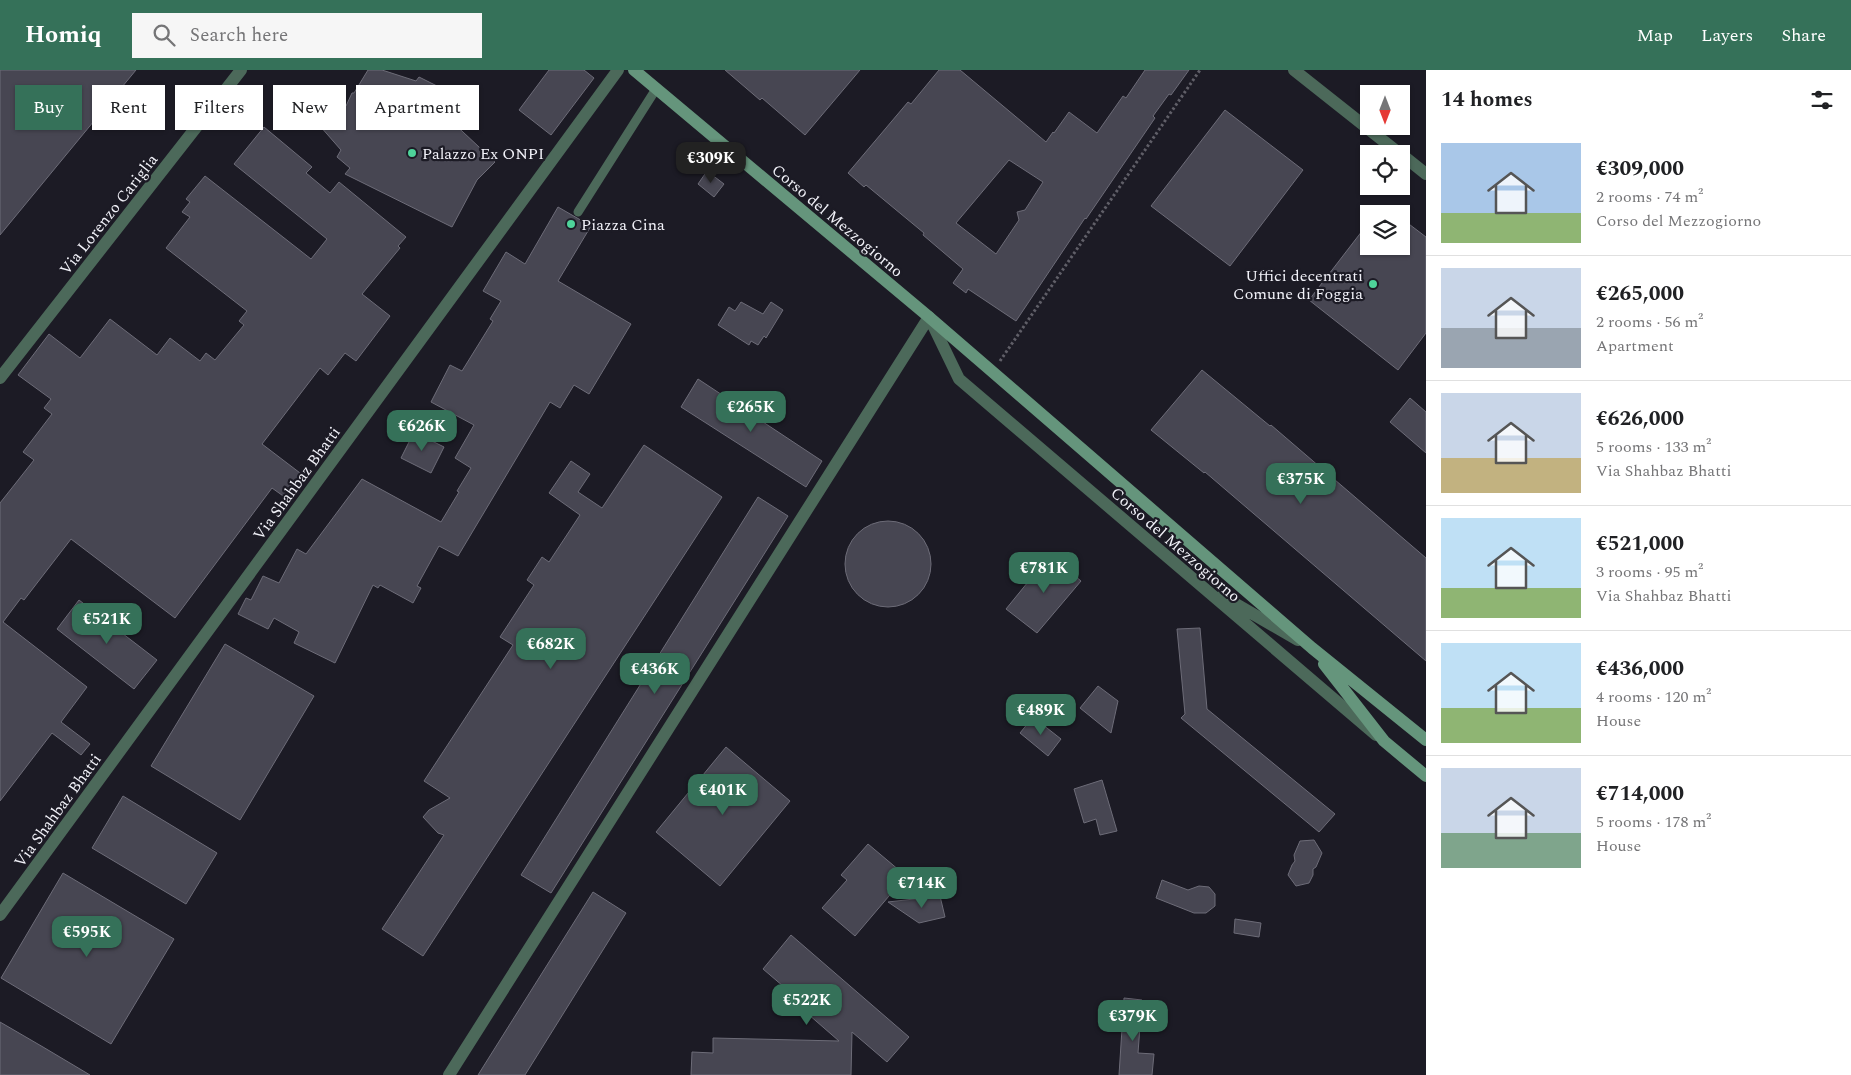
<!DOCTYPE html>
<meta charset="utf-8">
<style>
:root{--surface:#fff;--page:#f6f6f6;--text:#202124;--muted:#757577;--line:#e0e0e0;--accent:#357159}
body{margin:0;font-family:Spectral,serif;background:var(--page);color:var(--text);height:100vh;display:flex;flex-direction:column;font-size:19px;white-space:nowrap}
*{box-sizing:border-box;margin:0}
p{font-size:16px;color:var(--muted)}
.icon{flex:none;width:28px;height:28px;fill:none;stroke:currentColor;stroke-width:2;stroke-linecap:round;stroke-linejoin:round}
.map{position:relative;flex:1;overflow:hidden}
.details{display:flex;flex-direction:column;background:var(--surface);width:425px}
.details>*{flex:none}
.banner{position:absolute;left:15px;top:15px;width:475px;height:45px;display:flex;gap:10px}
.needle{width:32px;rotate:180deg}
.buttons{position:absolute;left:1360px;top:15px;display:grid;gap:10px}
.buttons a{display:grid;place-items:center;width:50px;height:50px;border-radius:0px;background:var(--surface);box-shadow:0 1px 4px #0004;font-size:25px}
.price{position:absolute;translate:-50% -42px;padding:0 11px;border-radius:10px;background:var(--accent);color:#fff;font-size:16px;line-height:32px;filter:drop-shadow(0 1px 2px #0008)}
.price::after{content:'';position:absolute;left:50%;top:30px;width:15px;height:11px;margin-left:-8px;background:inherit;clip-path:polygon(0 0,100% 0,50% 100%)}
.price.selected{background:#222;color:#fff}
ul{padding:0;list-style:none}
li{display:flex;align-items:center;gap:15px;height:125px;padding:0 15px}
li+li{border-top:1px solid var(--line)}
li span{display:grid;place-items:center;flex:none;width:140px;height:100px;border-radius:0px;color:#555}
li>.icon{margin-inline-start:auto}
span .icon{width:60px;height:60px;fill:#fffc;stroke-width:1}
li b{font-size:21px}
h2{display:flex;justify-content:space-between;align-items:center;height:60px;padding:0 15px;font-size:21px}
.pill{padding:0 18px;border-radius:0px;background:var(--surface);box-shadow:0 1px 4px #0004;font-size:18px;line-height:45px}
.pill.selected{background:var(--accent);color:#fff}
header{display:flex;align-items:center;gap:30px;box-sizing:border-box;height:70px;padding:0 25px;background:var(--accent);color:#fff}
header strong{font-size:24px}
nav{display:flex;gap:28px;margin-inline-start:auto;font-size:18px}
.search{width:350px;height:45px;background:var(--page);display:flex;align-items:center;gap:12px;box-sizing:border-box;padding:0 18px;border-radius:0px;color:var(--muted);font-size:19px}
main{display:flex;flex:1;min-height:0}
.map>svg:first-child{display:block}
.building{fill:#474652;stroke:#6d6c78;fill-rule:evenodd}
.lines{fill:none;stroke-linecap:round;stroke-linejoin:round}
.path{stroke:#605f68;stroke-width:3;stroke-dasharray:2.5 2.5;stroke-linecap:butt}
.service{stroke:#4c695a;stroke-width:9}
.minor{stroke:#4c695a;stroke-width:12}
.secondary{stroke:#65957c;stroke-width:12}
.poi-dot{fill:#4ed39a;stroke:#1c1b25;stroke-width:2}
.labels{text-anchor:middle;stroke-width:4.5;stroke-linejoin:round;paint-order:stroke}
.poi-label{font-size:16px;fill:#f2f2f9;stroke:#1c1b25;text-anchor:start}
.street-label{font-size:16px;fill:#f2f2f9;stroke:#1c1b25}
</style>
<header>
<strong>Homiq</strong>
<div class="search"><svg class="icon" aria-label="search" viewBox="0 0 24 24"><circle cx="10" cy="10" r="6"/><path d="M15 15l6 6"/></svg>Search here</div>
<nav><a>Map</a><a>Layers</a><a>Share</a></nav>
</header>
<main>
<div class="map">
<svg width="1426" height="1005" viewBox="0 0 1426 1005">
<rect width="100%" height="100%" fill="#1c1b25"/>
<!-- building -->
<path class="building" d="M 0,0 L 136,0 L 0,165 Z
M 368,0 L 382,0 L 416,11 L 419,7 L 439,17 L 431,32 L 495,92 L 477,110 L 452,157 L 345,104 L 350,98 L 337,87 L 341,80 L 320,56 L 329,47 L 327,46 L 340,33 L 346,36 L 352,23 L 354,23 Z
M 549,0 L 584,0 L 594,8 L 551,65 L 519,40 Z
M 725,0 L 860,0 L 805,65 L 762,28 L 760,30 Z
M 939,0 L 960,0 L 1046,72 L 1053,62 L 1054,63 L 1069,42 L 1097,63 L 1123,26 L 1126,28 L 1145,0 L 1189,0 L 1171,25 L 1169,24 L 1153,46 L 1155,48 L 1086,149 L 1085,148 L 1016,251 L 968,219 L 966,223 L 953,213 L 963,199 L 923,165 L 924,163 L 866,115 L 864,117 L 848,103 L 908,32 L 911,34 ZM 1009,90 L 1043,112 L 1025,140 L 1017,142 L 1019,150 L 996,184 L 956,153 Z
M 1225,40 L 1303,100 L 1230,196 L 1151,136 Z
M 264,57 L 312,97 L 306,103 L 330,123 L 339,112 L 406,167 L 398,176 L 400,178 L 362,224 L 390,246 L 356,291 L 345,283 L 328,305 L 320,298 L 262,374 L 304,406 L 286,428 L 272,418 L 175,548 L 71,469 L 24,530 L 21,528 L 3,552 L 87,617 L 61,652 L 90,674 L 81,685 L 52,663 L 0,731 L 0,433 L 34,390 L 23,382 L 52,344 L 44,338 L 51,329 L 18,305 L 49,264 L 80,288 L 110,249 L 157,285 L 170,268 L 200,291 L 206,283 L 215,290 L 244,255 L 239,251 L 247,241 L 166,178 L 190,147 L 182,142 L 190,132 L 186,129 L 205,106 L 311,189 L 327,169 L 234,94 Z
M 707,101 L 724,114 L 714,127 L 698,114 Z
M 558,137 L 591,156 L 558,211 L 631,254 L 589,324 L 574,315 L 560,338 L 550,332 L 458,486 L 439,476 L 417,516 L 421,518 L 413,533 L 380,515 L 378,518 L 373,515 L 335,593 L 294,573 L 299,562 L 274,548 L 268,559 L 238,544 L 246,528 L 251,530 L 263,506 L 279,513 L 297,479 L 306,484 L 362,409 L 441,452 L 459,422 L 457,421 L 471,398 L 455,388 L 474,355 L 431,332 L 450,295 L 462,301 L 493,251 L 490,249 L 501,231 L 483,221 L 506,182 L 525,194 Z
M 1401,148 L 1426,167 L 1426,263 L 1398,300 L 1309,230 L 1369,152 L 1369,176 L 1401,176 Z
M 741,232 L 763,244 L 771,232 L 783,240 L 766,268 L 764,266 L 758,275 L 751,271 L 749,275 L 718,255 L 729,237 L 735,241 Z
M 1202,300 L 1270,356 L 1271,355 L 1426,488 L 1426,591 L 1205,402 L 1204,403 L 1151,360 Z
M 698,309 L 822,391 L 806,417 L 681,337 Z
M 1410,328 L 1426,342 L 1426,383 L 1390,352 Z
M 414,362 L 444,377 L 431,403 L 401,388 Z
M 644,375 L 722,427 L 423,886 L 382,859 L 444,765 L 438,763 L 423,747 L 429,740 L 450,728 L 424,711 L 513,575 L 500,567 L 534,515 L 527,510 L 542,487 L 549,492 L 580,445 L 549,423 L 571,391 L 590,404 L 578,422 L 602,438 Z
M 758,427 L 788,446 L 551,823 L 521,805 Z
M845 494a43 43 0 1 1 86 0a43 43 0 1 1-86 0Z
M 1050,485 L 1081,511 L 1037,563 L 1006,539 Z
M 79,530 L 157,590 L 134,619 L 57,559 Z
M 1200,558 L 1207,639 L 1335,744 L 1319,762 L 1181,648 L 1185,644 L 1177,559 Z
M 225,574 L 314,626 L 240,750 L 151,696 Z
M 1098,616 L 1118,631 L 1111,663 L 1080,638 Z
M 1033,647 L 1061,669 L 1048,686 L 1020,663 Z
M 726,677 L 790,731 L 720,816 L 656,762 Z
M 1102,710 L 1117,761 L 1100,765 L 1096,749 L 1084,753 L 1074,719 Z
M 123,726 L 217,783 L 186,834 L 92,778 Z
M 1314,770 L 1322,783 L 1316,797 L 1313,799 L 1313,805 L 1309,813 L 1296,816 L 1288,805 L 1292,795 L 1295,791 L 1294,785 L 1300,771 Z
M 868,774 L 906,806 L 855,866 L 822,838 L 847,810 L 841,805 Z
M 63,803 L 174,869 L 111,974 L 1,908 Z
M 1162,810 L 1188,820 L 1199,816 L 1209,817 L 1215,824 L 1215,836 L 1206,843 L 1194,843 L 1156,828 Z
M 593,822 L 626,843 L 525,1005 L 478,1005 Z
M 940,826 L 945,847 L 919,853 L 888,832 Z
M 1235,849 L 1261,853 L 1259,867 L 1234,863 Z
M 791,865 L 909,967 L 887,992 L 852,962 L 851,1005 L 691,1005 L 692,982 L 713,983 L 713,968 L 839,971 L 793,931 L 797,928 L 763,899 Z
M 1124,928 L 1142,930 L 1138,983 L 1154,984 L 1152,1005 L 1119,1005 Z
M 0,952 L 43,977 L 90,1005 L 0,1005 Z"/>
<g class="lines">
<!-- path -->
<path class="path" d="M 1000,291 L 1200,0"/>
<!-- service -->
<path class="service" d="M 578,142 L 656,19"/>
<!-- minor -->
<path class="minor" d="M 1294,0 L 1400,84
M 1401,84 L 1426,104
M 929,247 L 959,309 L 1376,665
M 0,308 L 241,0
M 1222,526 L 1298,570
M 0,845 L 618,0
M 449,1005 L 929,247"/>
<!-- secondary -->
<path class="secondary" d="M 634,0 L 929,247 L 1312,578 L 1426,670
M 1324,594 L 1384,671 L 1426,706"/>
</g>
<!-- markers -->
<g class="poi-dot">
<circle cx="412" cy="83" r="5"/>
<circle cx="571" cy="154" r="5"/>
<circle cx="1373" cy="214" r="5"/>
</g>
<g class="labels">
<!-- poi labels -->
<g class="poi-label">
<text x="422" y="89">Palazzo Ex ONPI</text>
<text x="581" y="160">Piazza Cina</text>
<text x="1363" y="211" text-anchor="end">Uffici decentrati<tspan x="1363" dy="18">Comune di Foggia</tspan></text>
</g>
<!-- street labels -->
<g class="street-label">
<text transform="translate(108 144) rotate(-52)" y="6">Via Lorenzo Cariglia</text>
<text transform="translate(838 150) rotate(40)" y="6">Corso del Mezzogiorno</text>
<text transform="translate(296 413) rotate(-54)" y="6">Via Shahbaz Bhatti</text>
<text transform="translate(1176 474) rotate(41)" y="6">Corso del Mezzogiorno</text>
<text transform="translate(57 740) rotate(-54)" y="6">Via Shahbaz Bhatti</text>
</g>
</g>
</svg>
<div class="buttons">
<a><svg class="needle" viewBox="-14 -14 28 28"><path d="M0-13l5 13h-10z" fill="#e53935"/><path d="M0 13l5-13h-10z" fill="#757577"/></svg></a>
<a><svg class="icon" aria-label="locate" viewBox="0 0 24 24"><circle cx="12" cy="12" r="6"/><path d="M12 2v4M12 18v4M2 12h4M18 12h4"/></svg></a>
<a><svg class="icon" aria-label="layers" viewBox="0 0 24 24"><path d="M12 4l9 5-9 5-9-5zM3 14l9 5 9-5"/></svg></a>
</div>
<b class="price selected" style="left:711px;top:114px">€309K</b>
<b class="price" style="left:751px;top:363px">€265K</b>
<b class="price" style="left:422px;top:382px">€626K</b>
<b class="price" style="left:1301px;top:435px">€375K</b>
<b class="price" style="left:1044px;top:524px">€781K</b>
<b class="price" style="left:107px;top:575px">€521K</b>
<b class="price" style="left:551px;top:600px">€682K</b>
<b class="price" style="left:655px;top:625px">€436K</b>
<b class="price" style="left:1041px;top:666px">€489K</b>
<b class="price" style="left:723px;top:746px">€401K</b>
<b class="price" style="left:922px;top:839px">€714K</b>
<b class="price" style="left:87px;top:888px">€595K</b>
<b class="price" style="left:807px;top:956px">€522K</b>
<b class="price" style="left:1133px;top:972px">€379K</b>
<div class="banner">
<a class="pill selected">Buy</a>
<a class="pill">Rent</a>
<a class="pill">Filters</a>
<a class="pill">New</a>
<a class="pill">Apartment</a>
</div>
</div>
<section class="details">
<h2>14 homes<svg class="icon" aria-label="filters" viewBox="0 0 24 24"><path d="M4 7h16M4 17h16"/><circle cx="9" cy="7" r="2"/><circle cx="15" cy="17" r="2"/></svg></h2>
<ul>
<li><span style="background:linear-gradient(#a9c7e8 70%,#8fb573 0)"><svg class="icon" aria-label="home" viewBox="0 0 24 24"><path d="M3 11l9-7 9 7M6 9v11h12V9"/></svg></span><div><b>€309,000</b><p>2 rooms · 74 m²</p><p>Corso del Mezzogiorno</p></div></li>
<li><span style="background:linear-gradient(#c9d6e8 60%,#9aa5b1 0)"><svg class="icon" aria-label="home" viewBox="0 0 24 24"><path d="M3 11l9-7 9 7M6 9v11h12V9"/></svg></span><div><b>€265,000</b><p>2 rooms · 56 m²</p><p>Apartment</p></div></li>
<li><span style="background:linear-gradient(#c9d6e8 65%,#c2b280 0)"><svg class="icon" aria-label="home" viewBox="0 0 24 24"><path d="M3 11l9-7 9 7M6 9v11h12V9"/></svg></span><div><b>€626,000</b><p>5 rooms · 133 m²</p><p>Via Shahbaz Bhatti</p></div></li>
<li><span style="background:linear-gradient(#bfe0f5 70%,#8fb573 0)"><svg class="icon" aria-label="home" viewBox="0 0 24 24"><path d="M3 11l9-7 9 7M6 9v11h12V9"/></svg></span><div><b>€521,000</b><p>3 rooms · 95 m²</p><p>Via Shahbaz Bhatti</p></div></li>
<li><span style="background:linear-gradient(#bfe0f5 65%,#8fb573 0)"><svg class="icon" aria-label="home" viewBox="0 0 24 24"><path d="M3 11l9-7 9 7M6 9v11h12V9"/></svg></span><div><b>€436,000</b><p>4 rooms · 120 m²</p><p>House</p></div></li>
<li><span style="background:linear-gradient(#c9d6e8 65%,#7fa58c 0)"><svg class="icon" aria-label="home" viewBox="0 0 24 24"><path d="M3 11l9-7 9 7M6 9v11h12V9"/></svg></span><div><b>€714,000</b><p>5 rooms · 178 m²</p><p>House</p></div></li>
</ul>
</section>
</main>
